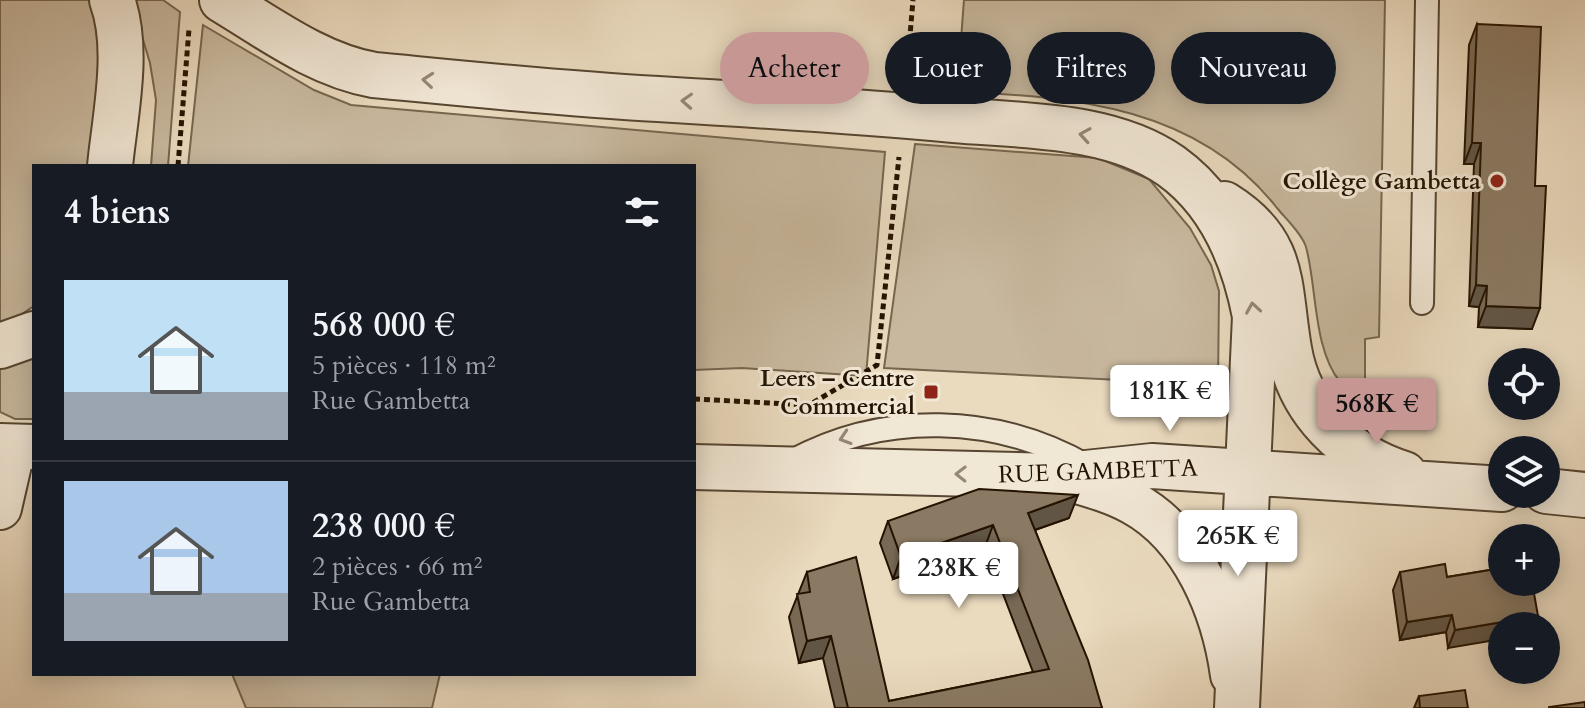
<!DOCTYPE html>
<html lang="fr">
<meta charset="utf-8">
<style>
:root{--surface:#171b24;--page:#20242c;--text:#f1f3f6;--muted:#9ea1a6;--line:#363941;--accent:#c59692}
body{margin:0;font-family:Cardo,serif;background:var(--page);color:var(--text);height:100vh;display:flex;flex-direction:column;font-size:30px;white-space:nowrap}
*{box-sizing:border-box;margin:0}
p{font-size:26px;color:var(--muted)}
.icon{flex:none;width:44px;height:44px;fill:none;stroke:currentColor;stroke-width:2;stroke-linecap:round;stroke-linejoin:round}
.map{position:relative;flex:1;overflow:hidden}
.panel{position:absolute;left:32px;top:164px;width:664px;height:512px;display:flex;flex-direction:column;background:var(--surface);border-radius:0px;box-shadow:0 4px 20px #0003}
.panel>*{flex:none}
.top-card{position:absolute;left:720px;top:32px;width:744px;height:72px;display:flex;gap:16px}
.fabs{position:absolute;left:1488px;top:348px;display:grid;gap:16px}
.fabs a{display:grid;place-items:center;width:72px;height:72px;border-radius:50%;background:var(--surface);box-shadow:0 4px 20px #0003;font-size:40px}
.price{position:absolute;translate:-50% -68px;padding:0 18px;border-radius:8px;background:#fff;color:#222;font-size:26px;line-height:52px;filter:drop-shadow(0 2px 4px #0008)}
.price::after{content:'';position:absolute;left:50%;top:48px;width:24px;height:18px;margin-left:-12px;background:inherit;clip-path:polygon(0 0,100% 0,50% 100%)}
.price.on{background:var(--accent);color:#111}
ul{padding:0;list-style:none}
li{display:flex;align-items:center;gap:24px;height:200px;padding:0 32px}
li+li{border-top:2px solid var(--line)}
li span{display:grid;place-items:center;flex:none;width:224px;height:160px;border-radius:0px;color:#555}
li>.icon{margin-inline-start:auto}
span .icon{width:96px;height:96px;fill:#fffc;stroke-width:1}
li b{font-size:34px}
h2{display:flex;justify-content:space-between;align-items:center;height:96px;padding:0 32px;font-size:34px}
.pill{padding:0 28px;border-radius:36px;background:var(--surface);box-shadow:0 4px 20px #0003;font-size:28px;line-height:72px}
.pill.on{background:var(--accent);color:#111}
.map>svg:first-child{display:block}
.green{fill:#c8b89e;stroke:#76664f;stroke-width:2}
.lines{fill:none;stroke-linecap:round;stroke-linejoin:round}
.service-casing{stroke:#564530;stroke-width:26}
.minor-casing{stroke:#564530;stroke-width:46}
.tertiary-casing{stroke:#564530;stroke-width:48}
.path{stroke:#241300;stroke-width:5;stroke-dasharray:6 4;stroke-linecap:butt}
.service{stroke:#f1e7d5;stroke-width:22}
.minor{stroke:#f1e7d5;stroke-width:42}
.tertiary{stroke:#f1e7d5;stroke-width:44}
.wall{fill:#786955;stroke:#241300;stroke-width:2}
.shaded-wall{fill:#615545;stroke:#241300;stroke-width:2}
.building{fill:#8b7a63;stroke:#241300;stroke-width:2}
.oneway{stroke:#958875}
.poi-dot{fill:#8f2418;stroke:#f1e7d5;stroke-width:3}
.labels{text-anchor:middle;stroke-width:6;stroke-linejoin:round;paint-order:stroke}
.poi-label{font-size:24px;font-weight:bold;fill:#241300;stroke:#f1e7d5;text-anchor:end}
.street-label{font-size:24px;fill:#241300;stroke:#f1e7d5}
</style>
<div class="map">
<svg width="1585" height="708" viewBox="0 0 1585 708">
<rect width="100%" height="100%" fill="#eadabe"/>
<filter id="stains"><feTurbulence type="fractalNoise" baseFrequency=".0025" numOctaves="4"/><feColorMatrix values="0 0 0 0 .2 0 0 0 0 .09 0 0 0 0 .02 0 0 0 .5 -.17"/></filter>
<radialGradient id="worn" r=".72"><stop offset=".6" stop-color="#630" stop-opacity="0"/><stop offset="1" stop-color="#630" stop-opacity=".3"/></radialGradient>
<!-- green -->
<path class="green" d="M 0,0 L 89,0 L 99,24 L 95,166 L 34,166 L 34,306 L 11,321 L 0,323 Z
M 131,0 L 163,0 L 180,12 L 168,166 L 151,166 L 156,100 L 150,63 Z
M 964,0 L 1385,0 L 1379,337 L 1365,339 L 1365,399 C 1358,394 1346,389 1340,382 C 1313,349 1317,287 1306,247 C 1302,234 1286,219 1277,208 C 1199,108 1076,96 957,92 Z
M 203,25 L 314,90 L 351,105 L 885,152 L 866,376 L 742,368 L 694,370 L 694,166 L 188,166 Z
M 915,144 L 1098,158 L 1149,179 L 1190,228 L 1211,265 L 1219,291 L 1218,385 L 884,368 Z
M 34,348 L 34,419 L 15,419 L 0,412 L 0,361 Z
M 232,674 L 440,674 L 432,708 L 246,708 Z"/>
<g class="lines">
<defs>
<path id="service" d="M 1422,303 L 1427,0
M 792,461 C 884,411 996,414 1087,466"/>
<path id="minor" d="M 1057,476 C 1083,484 1109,490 1133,503 C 1193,536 1223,610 1232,675
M 0,508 L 14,447"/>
<path id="tertiary" d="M 222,0 C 270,29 318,65 374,75 C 468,84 563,94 658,99 C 757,105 855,111 954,120 C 1025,126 1111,124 1171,166 C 1220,201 1244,259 1255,316 L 1237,708
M 110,166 C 115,115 130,49 112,0
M 1224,204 C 1287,243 1278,285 1289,349 C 1299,410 1346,456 1404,474
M 0,346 L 34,334
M 0,446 L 34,447
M 694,467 L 1057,476 L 1152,466 L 1502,489
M 1546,491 L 1585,495"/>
</defs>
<!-- service casing -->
<use href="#service" class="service-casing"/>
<!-- minor casing -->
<use href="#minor" class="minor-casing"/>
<!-- tertiary casing -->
<use href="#tertiary" class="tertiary-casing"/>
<!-- path -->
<path class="path" d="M 907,71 L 913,0
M 178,166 L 189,29
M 694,399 L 809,405 L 877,365 L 899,157"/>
<!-- service -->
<use href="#service" class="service"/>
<!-- minor -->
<use href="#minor" class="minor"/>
<!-- tertiary -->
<use href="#tertiary" class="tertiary"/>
</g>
<!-- wall -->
<path class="wall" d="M 1477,24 L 1535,186 L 1532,329 L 1478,327 L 1479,307 L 1469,306 L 1474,164 L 1464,164 L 1469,45 Z
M 1069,518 L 1035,530 L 1102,708 L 835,708 L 823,658 L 799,663 L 789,617 L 807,572 L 889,701 L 1033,672 L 985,547 L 893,579 L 880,543 L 888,521 Z
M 1502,568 L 1448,648 L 1446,632 L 1400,640 L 1393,590 L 1400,572 L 1447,577 Z
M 1419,696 L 1468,708 L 1414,708 Z"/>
<!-- shaded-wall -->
<path class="shaded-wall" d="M 1472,143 L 1481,143 L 1474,164 L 1464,164 Z
M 1476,285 L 1487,286 L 1479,307 L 1469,306 Z
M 1486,306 L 1540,308 L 1532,329 L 1478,327 Z
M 1078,495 L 1069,518 L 1020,535 L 1028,513 Z
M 993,525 L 985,547 L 893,579 L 901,557 Z
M 1452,615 L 1446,632 L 1400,640 L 1407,622 Z
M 1538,616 L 1535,626 L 1502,626 L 1502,639 L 1448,648 L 1455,630 Z
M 831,636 L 823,658 L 799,663 L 807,641 Z"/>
<!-- building -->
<path class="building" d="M 1477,24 L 1541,27 L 1535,186 L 1546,186 L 1540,308 L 1486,306 L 1487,286 L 1476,285 L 1481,143 L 1472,143 Z
M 979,489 L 1078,495 L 1028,513 L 1088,660 L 1102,708 L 848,708 L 831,636 L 807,641 L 797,594 L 810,592 L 807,572 L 856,557 L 889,701 L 1049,669 L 993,525 L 901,557 L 888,521 Z
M 1445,564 L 1447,577 L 1502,568 L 1502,582 L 1532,582 L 1538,616 L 1455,630 L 1452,615 L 1407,622 L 1400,572 Z
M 1465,690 L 1468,708 L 1420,708 L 1419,696 Z
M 1585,702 L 1585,708 L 1549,708 L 1549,707 Z"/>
<!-- one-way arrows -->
<defs><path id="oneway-chevron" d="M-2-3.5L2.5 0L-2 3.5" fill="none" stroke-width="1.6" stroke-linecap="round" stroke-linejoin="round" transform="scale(2)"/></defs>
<g class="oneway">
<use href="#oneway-chevron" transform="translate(428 80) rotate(-175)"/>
<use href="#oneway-chevron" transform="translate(687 101) rotate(-177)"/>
<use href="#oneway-chevron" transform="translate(1085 135) rotate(-171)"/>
<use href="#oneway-chevron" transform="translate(1253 308) rotate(-99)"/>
<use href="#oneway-chevron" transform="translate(845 438) rotate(162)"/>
<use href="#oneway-chevron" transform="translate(961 474) rotate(-179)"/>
</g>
<!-- markers -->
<g class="poi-dot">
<circle cx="1497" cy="181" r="8"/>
<rect x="923" y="384" width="16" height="16" rx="4"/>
</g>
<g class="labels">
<!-- poi labels -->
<g class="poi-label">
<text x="1481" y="189">Collège Gambetta</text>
<text x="915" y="386">Leers – Centre<tspan x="915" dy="28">Commercial</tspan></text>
</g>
<!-- street labels -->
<g class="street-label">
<text transform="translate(1098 471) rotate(-2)" y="8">RUE GAMBETTA</text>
</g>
</g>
<rect width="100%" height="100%" filter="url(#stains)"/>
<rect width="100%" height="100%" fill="url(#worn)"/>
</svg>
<div class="fabs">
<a><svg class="icon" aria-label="locate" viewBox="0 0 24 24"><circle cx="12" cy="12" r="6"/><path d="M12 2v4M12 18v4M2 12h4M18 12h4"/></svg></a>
<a><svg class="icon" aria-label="layers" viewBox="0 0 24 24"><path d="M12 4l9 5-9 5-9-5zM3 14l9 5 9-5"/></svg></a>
<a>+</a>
<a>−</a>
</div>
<b class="price" style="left:1170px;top:433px">181K €</b>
<b class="price on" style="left:1377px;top:446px">568K €</b>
<b class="price" style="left:1238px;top:578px">265K €</b>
<b class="price" style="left:959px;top:610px">238K €</b>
<div class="top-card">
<a class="pill on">Acheter</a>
<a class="pill">Louer</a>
<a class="pill">Filtres</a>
<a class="pill">Nouveau</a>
</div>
<section class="panel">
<h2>4 biens<svg class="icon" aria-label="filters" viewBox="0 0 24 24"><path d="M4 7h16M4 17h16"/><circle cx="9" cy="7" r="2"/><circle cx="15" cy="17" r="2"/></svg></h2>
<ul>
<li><span style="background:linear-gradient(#bfe0f5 70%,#9aa5b1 0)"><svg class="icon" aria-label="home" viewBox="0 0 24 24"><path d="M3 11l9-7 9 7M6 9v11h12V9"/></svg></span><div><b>568 000 €</b><p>5 pièces · 118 m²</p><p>Rue Gambetta</p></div></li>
<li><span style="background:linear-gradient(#a9c7e8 70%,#9aa5b1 0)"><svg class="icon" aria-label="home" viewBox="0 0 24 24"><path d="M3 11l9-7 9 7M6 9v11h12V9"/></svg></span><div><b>238 000 €</b><p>2 pièces · 66 m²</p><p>Rue Gambetta</p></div></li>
</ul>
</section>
</div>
